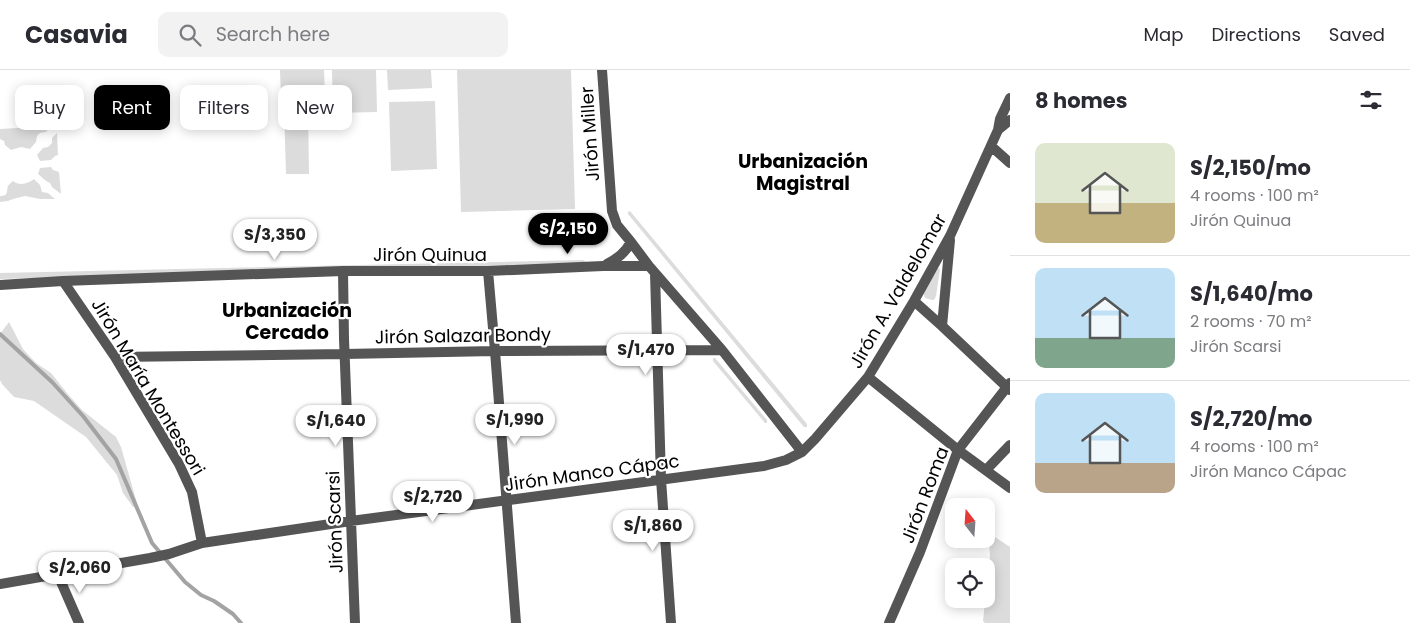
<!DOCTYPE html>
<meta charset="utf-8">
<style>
:root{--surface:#fff;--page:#f2f2f3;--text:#2b2b33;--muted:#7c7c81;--line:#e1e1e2;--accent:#000}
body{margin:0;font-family:Poppins,sans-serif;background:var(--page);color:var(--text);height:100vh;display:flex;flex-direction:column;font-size:19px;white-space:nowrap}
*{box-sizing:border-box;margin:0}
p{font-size:16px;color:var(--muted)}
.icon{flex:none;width:28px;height:28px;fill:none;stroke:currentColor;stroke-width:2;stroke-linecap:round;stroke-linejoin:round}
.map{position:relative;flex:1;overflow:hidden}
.side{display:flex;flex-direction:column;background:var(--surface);width:400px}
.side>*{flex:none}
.top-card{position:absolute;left:15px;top:15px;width:475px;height:45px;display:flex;gap:10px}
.needle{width:32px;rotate:343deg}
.controls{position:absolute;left:945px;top:428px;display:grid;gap:10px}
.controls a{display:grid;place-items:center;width:50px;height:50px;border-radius:10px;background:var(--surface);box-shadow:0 2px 12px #0003;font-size:25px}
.price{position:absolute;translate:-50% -42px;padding:0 11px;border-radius:18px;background:#fff;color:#222;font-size:16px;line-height:32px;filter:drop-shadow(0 1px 2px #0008)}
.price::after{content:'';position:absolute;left:50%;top:30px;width:15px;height:11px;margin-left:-8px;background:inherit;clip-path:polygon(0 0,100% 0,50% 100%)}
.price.on{background:var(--accent);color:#fff}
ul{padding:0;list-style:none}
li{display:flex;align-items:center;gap:15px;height:125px;padding:0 25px}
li+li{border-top:1px solid var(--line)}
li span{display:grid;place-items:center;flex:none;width:140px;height:100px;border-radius:10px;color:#555}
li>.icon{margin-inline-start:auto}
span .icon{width:60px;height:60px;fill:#fffc;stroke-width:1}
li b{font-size:21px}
h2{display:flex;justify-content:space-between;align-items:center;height:60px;padding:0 25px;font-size:21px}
.pill{padding:0 18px;border-radius:10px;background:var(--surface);box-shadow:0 2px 12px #0003;font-size:18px;line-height:45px}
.pill.on{background:var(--accent);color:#fff}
header{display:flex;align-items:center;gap:30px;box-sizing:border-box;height:70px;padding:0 25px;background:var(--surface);border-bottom:1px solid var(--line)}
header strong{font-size:24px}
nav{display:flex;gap:28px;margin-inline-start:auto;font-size:18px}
.search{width:350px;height:45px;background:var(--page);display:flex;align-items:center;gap:12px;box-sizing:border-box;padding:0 18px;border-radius:10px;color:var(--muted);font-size:19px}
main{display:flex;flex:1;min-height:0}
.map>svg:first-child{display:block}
.green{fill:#dcdcdc}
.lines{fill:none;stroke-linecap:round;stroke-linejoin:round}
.stream{stroke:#a3a3a3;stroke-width:4}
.minor{stroke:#555;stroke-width:10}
.labels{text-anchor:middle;stroke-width:4.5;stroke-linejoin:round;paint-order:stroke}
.street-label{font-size:18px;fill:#000;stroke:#fff}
.neighbourhood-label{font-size:19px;font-weight:bold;fill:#000;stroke:#fff}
</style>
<header>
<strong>Casavia</strong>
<div class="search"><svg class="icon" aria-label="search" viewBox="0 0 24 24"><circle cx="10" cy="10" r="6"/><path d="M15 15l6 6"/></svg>Search here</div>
<nav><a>Map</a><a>Directions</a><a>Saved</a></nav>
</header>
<main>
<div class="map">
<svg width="1010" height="553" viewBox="0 0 1010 553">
<rect width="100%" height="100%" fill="#fff"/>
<!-- green -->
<path class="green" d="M 280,0 L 324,0 L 325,25 L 281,27 Z
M 332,0 L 376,0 L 377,42 L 333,43 Z
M 387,0 L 431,0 L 432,18 L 388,20 Z
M 457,0 L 571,0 L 575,139 L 461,142 Z
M 435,31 L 437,99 L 391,101 L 389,32 Z
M 308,38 L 309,104 L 286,104 L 284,39 Z
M 51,56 L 46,62 L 40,63 L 37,66 L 36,72 L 30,79 L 21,77 L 11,80 L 5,75 L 4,71 L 0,69 L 0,59 Z
M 57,63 L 58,85 L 55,86 L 51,90 L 40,91 L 37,85 L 43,78 L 48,77 L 52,73 L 52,68 Z
M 51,97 L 53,100 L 59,102 L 61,124 L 52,117 L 50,113 L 46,111 L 38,104 L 40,98 Z
M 34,109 L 40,115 L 42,122 L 48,123 L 55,129 L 40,129 L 25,126 L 13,129 L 8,131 L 0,132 L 0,126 C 9,126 6,122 8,116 C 9,114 11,113 13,111 C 19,116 28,114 34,109 Z
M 630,141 L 807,354 L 807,357 L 804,357 L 628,144 L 628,142 Z
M 583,190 L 586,192 L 584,195 L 0,209 L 0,203 Z
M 938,198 L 940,199 L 936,226 L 934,230 L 932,230 L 925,228 L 923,222 Z
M 9,252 L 23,279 L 36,293 L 51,303 L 67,323 L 82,340 L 116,367 L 121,377 L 138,437 L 133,437 L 123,423 L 117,405 L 86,367 L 34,331 L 14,327 L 2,314 L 0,310 L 0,264 Z
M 713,288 L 715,288 L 767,350 L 767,353 L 765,353 L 713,291 Z
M 986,461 L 1010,477 L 1010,553 L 985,553 L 983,551 L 990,485 L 989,473 L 986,467 Z"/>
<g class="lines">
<!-- stream -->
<path class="stream" d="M 0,264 L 52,312 L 83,346 L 116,389 L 152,473 L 185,512 L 201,525 L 214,531 L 233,544 L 241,553"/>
<!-- minor -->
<path class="minor" d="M 602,0 L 612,141 L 617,155 L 631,172 L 649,196 L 722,280 L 802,382
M 998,60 L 1010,50
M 991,76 L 1010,93
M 607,194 C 618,188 625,183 631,172
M 343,201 L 344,269 L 355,553
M 488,201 L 495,281 L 516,553
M 655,203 L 661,409 L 671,553
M 63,211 L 115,287 L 179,394 L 192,422 L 202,473
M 0,215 L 63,211 L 343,201 L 488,201 L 603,196 L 649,196
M 914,231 L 942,256 L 1010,320
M 942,256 L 950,170
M 115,287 L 345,284 L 495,281 L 722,280
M 868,307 L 958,380 L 1010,418
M 986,400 L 1010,375
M 58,505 L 79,553
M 0,514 L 150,488 L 169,484 L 202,473 L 351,451 L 764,396 L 786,390 L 802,382 L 815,369 L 868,307 L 914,231 L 950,166 L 998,60 L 1000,49 L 1010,28
M 889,553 L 920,482 L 958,380 L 1010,313"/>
</g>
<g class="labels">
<!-- street labels -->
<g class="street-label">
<text transform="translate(590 64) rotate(-94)" y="6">Jirón Miller</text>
<text x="430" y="191">Jirón Quinua</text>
<text transform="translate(898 221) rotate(-60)" y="6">Jirón A. Valdelomar</text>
<text transform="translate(463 266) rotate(-1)" y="6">Jirón Salazar Bondy</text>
<text transform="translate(148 317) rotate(59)" y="6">Jirón María Montessori</text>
<text transform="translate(592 403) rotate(-8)" y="6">Jirón Manco Cápac</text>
<text transform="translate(925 425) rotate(-69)" y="6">Jirón Roma</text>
<text transform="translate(335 452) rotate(-92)" y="6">Jirón Scarsi</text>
</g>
<!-- neighbourhood labels -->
<g class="neighbourhood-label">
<text x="803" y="98">Urbanización<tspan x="803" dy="22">Magistral</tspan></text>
<text x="287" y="247">Urbanización<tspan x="287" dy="22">Cercado</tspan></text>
</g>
</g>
</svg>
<div class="controls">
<a><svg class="needle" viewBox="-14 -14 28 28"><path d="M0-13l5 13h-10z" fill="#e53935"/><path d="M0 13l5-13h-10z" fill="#7c7c81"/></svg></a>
<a><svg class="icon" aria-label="locate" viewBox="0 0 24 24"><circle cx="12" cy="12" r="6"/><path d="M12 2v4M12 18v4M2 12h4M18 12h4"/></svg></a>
</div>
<b class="price on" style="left:568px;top:185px">S/2,150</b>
<b class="price" style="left:275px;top:191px">S/3,350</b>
<b class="price" style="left:646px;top:306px">S/1,470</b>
<b class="price" style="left:515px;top:376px">S/1,990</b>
<b class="price" style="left:336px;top:377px">S/1,640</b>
<b class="price" style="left:433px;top:453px">S/2,720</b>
<b class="price" style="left:653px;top:482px">S/1,860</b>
<b class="price" style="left:80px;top:524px">S/2,060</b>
<div class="top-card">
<a class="pill">Buy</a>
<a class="pill on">Rent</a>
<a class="pill">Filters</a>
<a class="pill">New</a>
</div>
</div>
<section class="side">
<h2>8 homes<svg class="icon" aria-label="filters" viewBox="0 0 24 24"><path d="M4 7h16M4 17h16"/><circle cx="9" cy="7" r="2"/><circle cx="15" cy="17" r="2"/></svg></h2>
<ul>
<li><span style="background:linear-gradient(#dfe7d0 60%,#c2b280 0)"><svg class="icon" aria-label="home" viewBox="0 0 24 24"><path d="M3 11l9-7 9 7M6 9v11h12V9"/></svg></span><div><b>S/2,150/mo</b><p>4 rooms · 100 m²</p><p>Jirón Quinua</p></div></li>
<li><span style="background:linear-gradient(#bfe0f5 70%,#7fa58c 0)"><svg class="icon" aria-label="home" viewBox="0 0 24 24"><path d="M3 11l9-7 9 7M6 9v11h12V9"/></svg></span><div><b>S/1,640/mo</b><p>2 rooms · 70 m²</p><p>Jirón Scarsi</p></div></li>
<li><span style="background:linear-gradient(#bfe0f5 70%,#b9a48a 0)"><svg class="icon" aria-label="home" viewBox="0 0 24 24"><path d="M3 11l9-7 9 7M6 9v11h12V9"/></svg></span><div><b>S/2,720/mo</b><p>4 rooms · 100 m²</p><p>Jirón Manco Cápac</p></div></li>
</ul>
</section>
</main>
